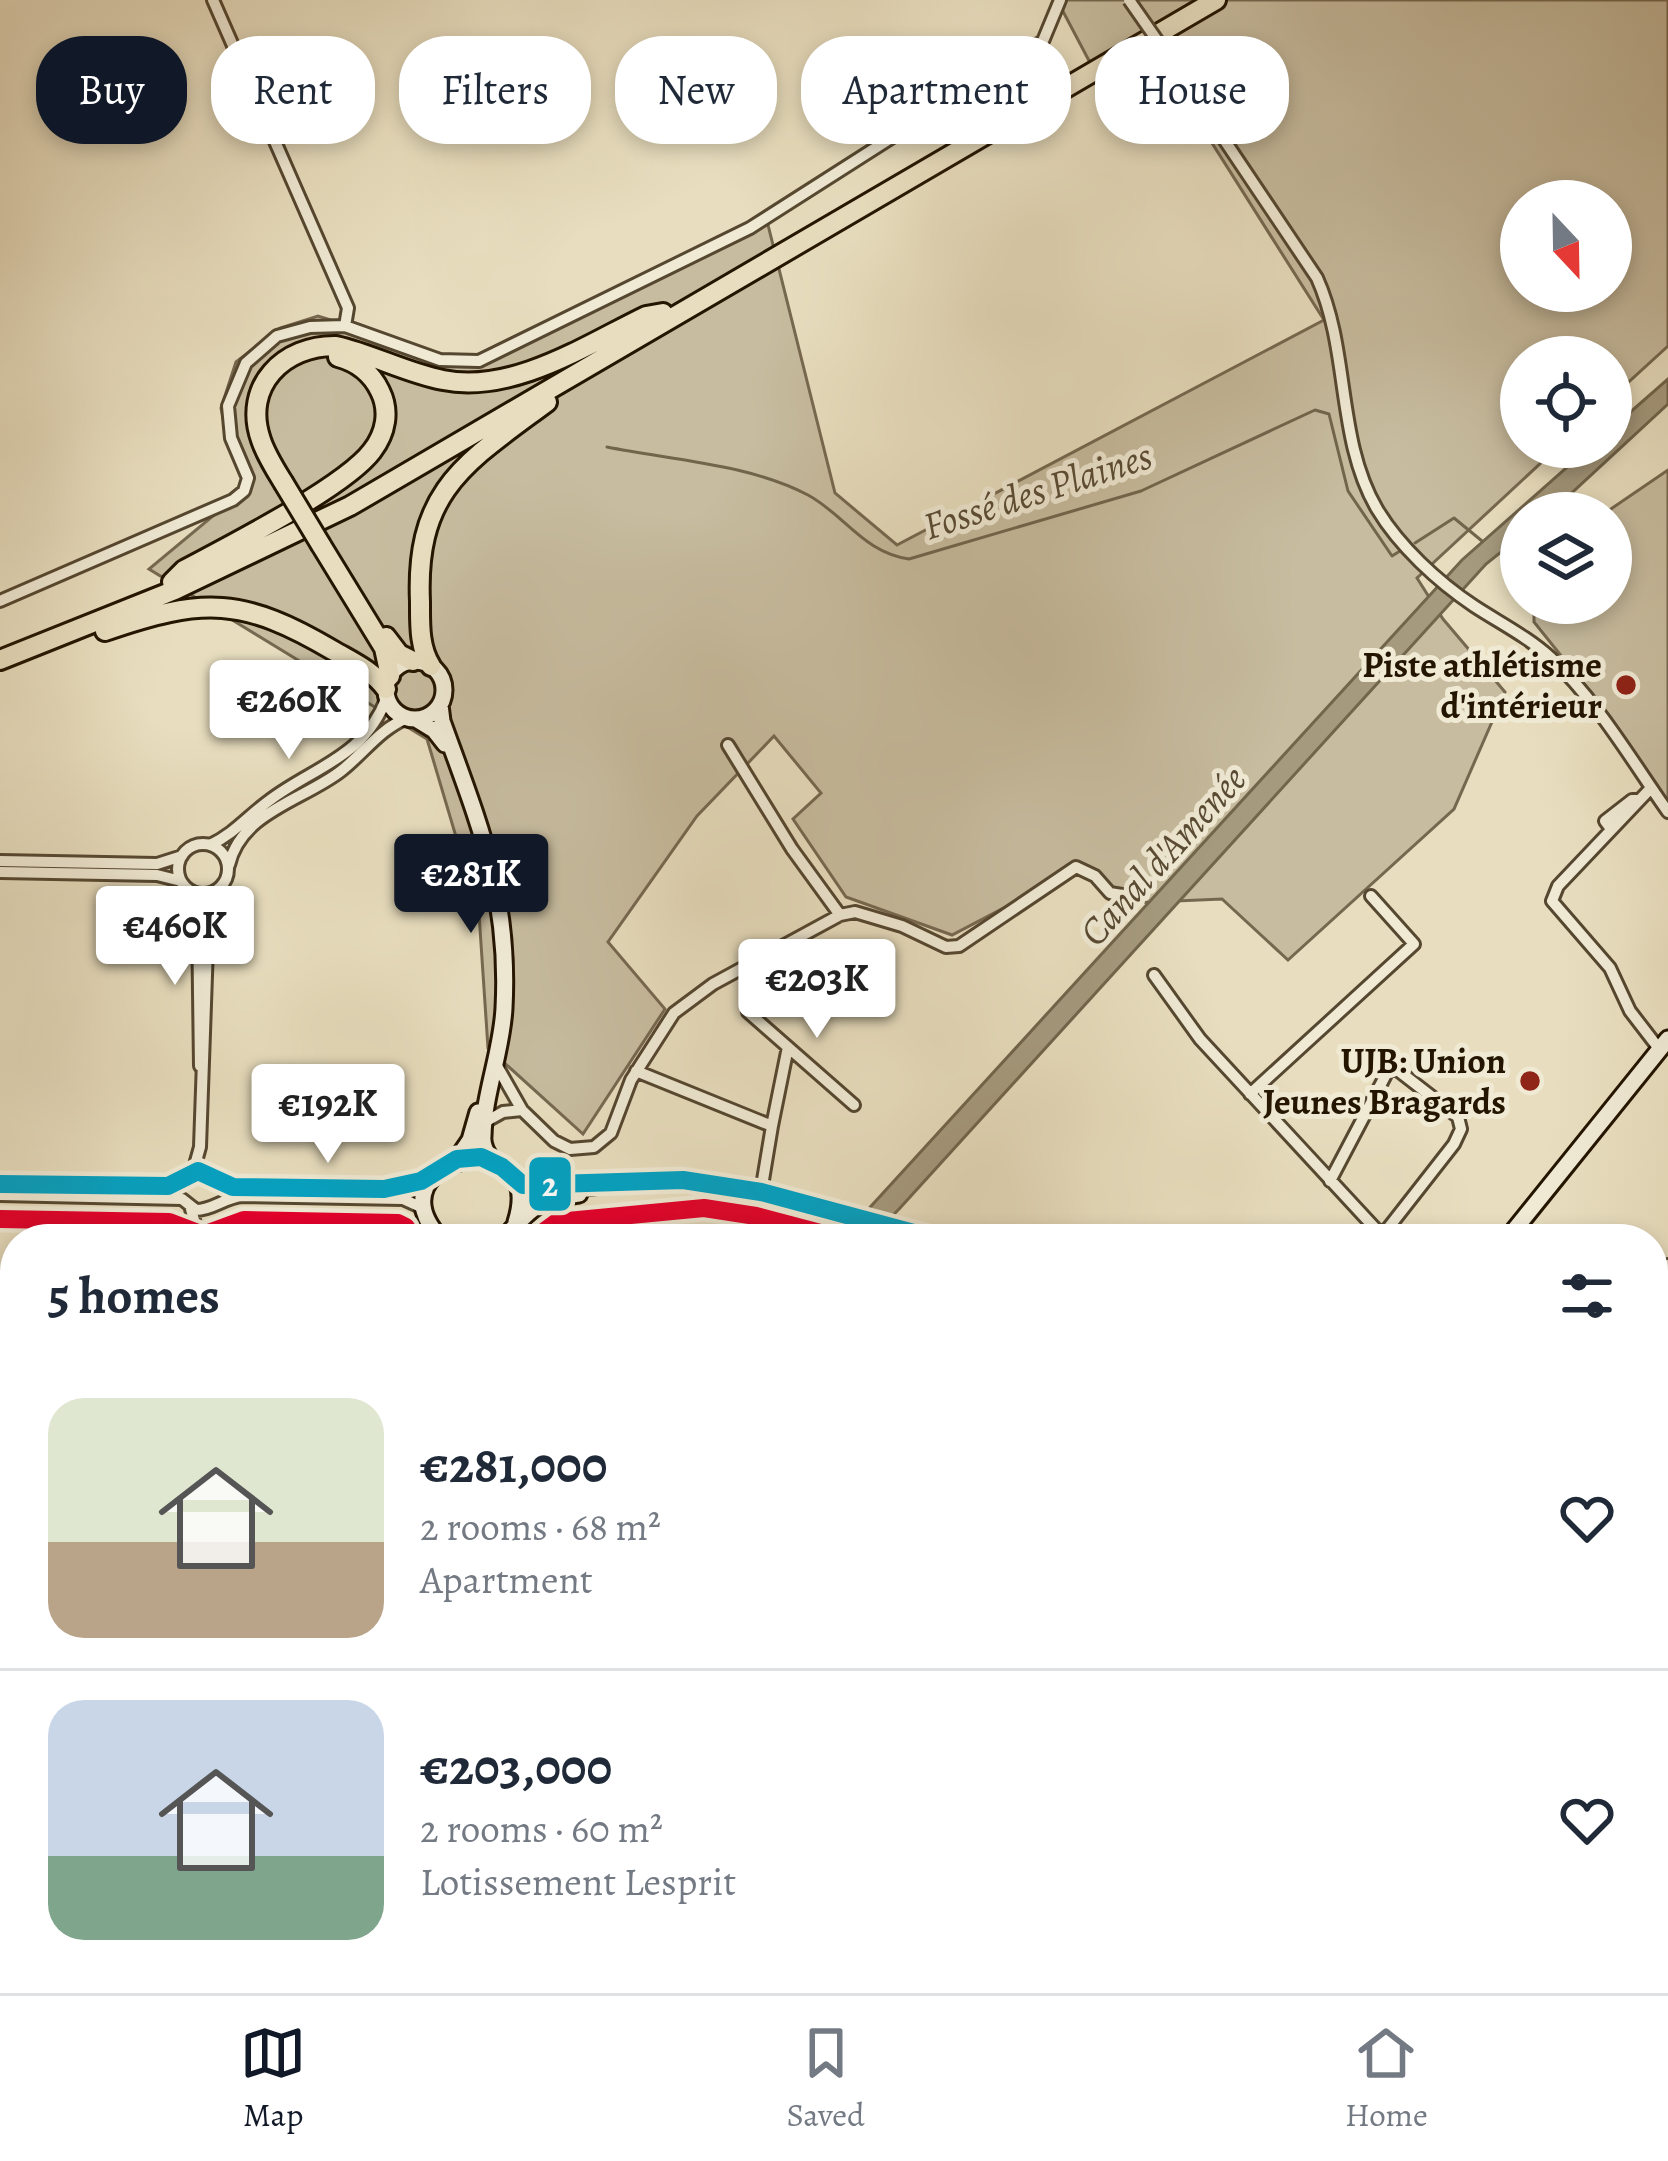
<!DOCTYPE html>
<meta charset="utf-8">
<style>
:root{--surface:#fff;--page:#f6f6f7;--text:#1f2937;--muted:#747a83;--line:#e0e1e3;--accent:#111827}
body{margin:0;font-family:Alegreya,serif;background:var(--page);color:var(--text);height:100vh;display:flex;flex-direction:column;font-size:45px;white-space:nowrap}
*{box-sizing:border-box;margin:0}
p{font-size:39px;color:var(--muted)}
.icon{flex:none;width:66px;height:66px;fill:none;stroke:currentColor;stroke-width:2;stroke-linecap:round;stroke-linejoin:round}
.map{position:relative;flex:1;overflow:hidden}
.panel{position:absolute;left:0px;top:1224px;width:1668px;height:771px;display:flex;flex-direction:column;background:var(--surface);border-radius:48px 48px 0 0;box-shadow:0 6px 18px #0003}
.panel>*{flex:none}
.hud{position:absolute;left:36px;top:36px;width:1596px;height:108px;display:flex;gap:24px}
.needle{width:78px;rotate:158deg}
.controls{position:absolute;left:1500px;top:180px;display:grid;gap:24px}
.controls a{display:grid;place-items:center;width:132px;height:132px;border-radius:50%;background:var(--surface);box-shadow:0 6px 18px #0003;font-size:60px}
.price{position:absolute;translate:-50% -102px;padding:0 27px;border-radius:12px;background:#fff;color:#222;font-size:39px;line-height:78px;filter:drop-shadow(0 3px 6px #0008)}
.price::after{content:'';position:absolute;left:50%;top:72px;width:36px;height:27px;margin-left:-18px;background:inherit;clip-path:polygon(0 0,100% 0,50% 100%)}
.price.current{background:var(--accent);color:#fff}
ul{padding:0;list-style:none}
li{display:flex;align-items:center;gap:36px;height:300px;padding:0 48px}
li+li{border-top:3px solid var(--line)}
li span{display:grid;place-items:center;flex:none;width:336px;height:240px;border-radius:36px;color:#555}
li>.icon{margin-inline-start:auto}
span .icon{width:144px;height:144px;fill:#fffc;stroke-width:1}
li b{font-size:51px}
h2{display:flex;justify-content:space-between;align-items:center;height:144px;padding:0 48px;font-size:51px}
.chip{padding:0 42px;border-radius:48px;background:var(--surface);box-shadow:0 6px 18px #0003;font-size:42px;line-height:108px}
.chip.current{background:var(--accent);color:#fff}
.tab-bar{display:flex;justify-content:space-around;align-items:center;height:168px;border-top:3px solid var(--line);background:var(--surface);font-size:33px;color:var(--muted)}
.tab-bar a{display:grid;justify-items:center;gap:6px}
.tab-bar .current{color:var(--accent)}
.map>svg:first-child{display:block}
.green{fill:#c7bc9f;stroke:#766850;stroke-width:3;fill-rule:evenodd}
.water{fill:#a59a7e;stroke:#71654c;stroke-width:3}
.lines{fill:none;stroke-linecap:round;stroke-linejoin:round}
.stream{stroke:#71654c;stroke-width:3}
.minor-casing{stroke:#554730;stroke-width:16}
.secondary-casing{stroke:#241501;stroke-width:21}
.trunk-casing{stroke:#241501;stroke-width:24}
.minor{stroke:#f0ead5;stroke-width:10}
.secondary{stroke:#f0ead5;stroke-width:15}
.trunk{stroke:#e8debf;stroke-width:18}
.minor-bridge-casing{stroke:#554730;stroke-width:16;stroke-linecap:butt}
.trunk-bridge-casing{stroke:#241501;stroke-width:24;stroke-linecap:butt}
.minor-bridge{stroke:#f0ead5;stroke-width:10}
.trunk-bridge{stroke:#e8debf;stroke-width:18}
.bus-1-casing{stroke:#f0ead5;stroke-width:27}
.bus-2-casing{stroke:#f0ead5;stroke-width:27}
.bus-1{stroke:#02a2c4;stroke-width:18}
.bus-2{stroke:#e4002b;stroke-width:18}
.poi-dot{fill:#8f2418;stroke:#f0ead5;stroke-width:4.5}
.labels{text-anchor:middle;stroke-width:10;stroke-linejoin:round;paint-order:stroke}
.poi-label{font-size:36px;font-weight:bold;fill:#241501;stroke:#f0ead5;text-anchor:end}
.water-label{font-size:39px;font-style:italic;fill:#584a33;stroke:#f0ead5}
.line-badge{stroke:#f0ead5;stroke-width:4.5}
.badge-label{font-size:33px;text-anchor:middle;font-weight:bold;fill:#fff}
</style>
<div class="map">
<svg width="1668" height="1993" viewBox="0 0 1668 1993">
<rect width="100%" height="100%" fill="#e8debf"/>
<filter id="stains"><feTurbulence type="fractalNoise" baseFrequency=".00167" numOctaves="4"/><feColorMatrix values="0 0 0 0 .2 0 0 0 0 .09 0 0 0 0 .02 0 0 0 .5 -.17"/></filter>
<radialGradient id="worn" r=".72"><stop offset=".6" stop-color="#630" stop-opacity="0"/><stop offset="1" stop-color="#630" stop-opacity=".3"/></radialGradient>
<!-- green -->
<path class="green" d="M 1057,0 L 1668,0 L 1668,346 L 1611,398 L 1611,357 L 1521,357 L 1521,447 L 1558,447 L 1417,578 L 1443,619 L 1505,692 L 1454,809 L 1288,960 L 1222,899 L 1130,903 L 1080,868 L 952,935 L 846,897 L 793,819 L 821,793 L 774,736 L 697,816 L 608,942 L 665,1009 L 583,1134 L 488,1048 L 479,914 L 427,739 L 149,569 L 249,486 L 227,436 L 221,408 L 236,362 L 280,328 L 318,316 L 464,361 L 766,217 L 835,493 L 897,545 L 1324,320 L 1162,64 L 1105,91 ZM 1521,201 L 1611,201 L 1611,291 L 1521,291 Z
M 1668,470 L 1668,798 L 1666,799 L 1611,718 L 1534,622 L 1534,603 L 1611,603 L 1611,513 L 1605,513 Z
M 1182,1980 L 1419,1980 L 1438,1982 L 1436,1993 L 1174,1993 Z"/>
<!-- water -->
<path class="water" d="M 1668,379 L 1668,404 L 1550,513 L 1521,513 L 1521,536 L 1486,564 L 900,1208 L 870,1239 L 841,1239 L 1462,560 L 1590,447 L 1611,447 L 1611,429 Z
M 1653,1758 L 1668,1761 L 1668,1866 L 1653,1860 Z
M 15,1898 L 15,1980 L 71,1980 L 60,1993 L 0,1993 L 0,1910 Z"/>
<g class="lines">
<!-- stream -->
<path class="stream" d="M 607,447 C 672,460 749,464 808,495 C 846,516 863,552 909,559 L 1141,491 L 1315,410 L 1329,414 L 1348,491 L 1392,556 L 1400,551
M 1415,543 L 1454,518 L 1482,541"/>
<defs>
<path id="minor" d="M 213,0 L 348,308 L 345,326
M 1166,53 L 1317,278 C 1350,351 1336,439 1377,509 C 1399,546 1438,582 1474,606 C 1500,623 1528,637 1551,658 C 1597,701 1632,761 1668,812
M 0,601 L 233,500 L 244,491 L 248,478 L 231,438 L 228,406 L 246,363 L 277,336 L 310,327 L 345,326 L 440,360 L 479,361 L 750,228 L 1043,41 L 1060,0
M 728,745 L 792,849 L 840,915
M 1651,788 L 1558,886 L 1552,901 L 1610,968 L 1630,1011 L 1660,1050
M 1611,829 L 1605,821 L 1632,800 L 1639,800
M178 869a25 25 0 1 1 50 0a25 25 0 1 1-50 0Z
M 210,845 C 234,834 249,815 270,800 C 315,766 364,758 387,697
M 0,861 L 157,864 L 182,856
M 229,865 C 241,812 304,800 341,771 C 364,753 380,729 407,718
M 0,872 L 157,875 L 181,881
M 190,891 L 198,918 L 200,1066
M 1154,975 L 1200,1039 L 1385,1239
M 748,1012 L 854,1105
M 497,1066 L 522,1110 L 554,1141 L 570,1149 L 594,1147 L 611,1133 L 631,1080 L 674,1013 L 713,984 L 840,915 L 855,912 L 902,926 L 946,947 L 959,946 L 1076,867 L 1095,876 L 1110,893 L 1134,897
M 636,1071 L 772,1126 L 788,1047
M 1250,1094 L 1414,944 L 1371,896
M 485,1122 L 503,1112 L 522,1110
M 193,1172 L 200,1147 L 208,918 L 218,890
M 1330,1181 L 1391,1065 L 1458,1117 L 1461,1129 L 1454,1144 L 1382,1236
M 0,1184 L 168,1186 L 198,1171 L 233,1187 L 364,1190 L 403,1186 L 434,1174
M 761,1192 L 772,1126
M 0,1195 L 182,1199
M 182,1199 L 196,1210 C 213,1210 225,1197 243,1196 L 403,1199 L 425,1209
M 191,1209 L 199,1239
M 1653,1278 L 1668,1265
M 0,1355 L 15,1352
M 1653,1427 L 1668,1413
M 0,1843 L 15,1840
M 318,1980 L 320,1993
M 434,1980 L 435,1993
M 188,1990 L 191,1993
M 482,1993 L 491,1980
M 887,1993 L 889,1980"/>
<path id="secondary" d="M386 690a29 29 0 1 1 58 0a29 29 0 1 1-58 0Z
M 440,705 L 442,721 C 479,824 510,895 504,1008 C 502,1051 484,1093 483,1136 C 482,1146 487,1153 492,1161
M 416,719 L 434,730 L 445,744
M 457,1159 L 470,1140 L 478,1112
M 512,1179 C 551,1200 631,1177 676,1179 C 764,1184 851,1217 936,1239
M 441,1239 C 366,1158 549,1118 516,1222
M 503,1239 C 531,1209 536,1199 579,1194
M 1507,1239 L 1668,1039
M 0,1525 L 15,1522
M 1653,1630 L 1668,1651"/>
<path id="trunk" d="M 283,482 C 275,469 266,455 261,440 C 242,386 284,345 336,346 C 372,354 406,373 443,380 C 513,394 586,345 646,316 L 663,313
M 321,545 L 384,648 L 390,676
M 172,582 L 184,570 C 227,547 345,487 372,451 C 386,433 390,411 380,391 C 371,372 357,362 338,357
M 105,631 C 203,597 243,597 334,651 C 353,662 373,671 386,689
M 386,637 L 399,654 L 413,661
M 0,660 L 175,590 L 350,506 L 1216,0
M 431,666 C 419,647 420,624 420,602 C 415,490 465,463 547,402"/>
</defs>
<!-- minor casing -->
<use href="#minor" class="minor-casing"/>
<!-- secondary casing -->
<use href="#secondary" class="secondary-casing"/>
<!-- trunk casing -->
<use href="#trunk" class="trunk-casing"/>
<!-- minor -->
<use href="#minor" class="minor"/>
<!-- secondary -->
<use href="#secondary" class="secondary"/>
<!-- trunk -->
<use href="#trunk" class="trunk"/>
<defs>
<path id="minor-bridge" d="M 1129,0 L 1166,53"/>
<path id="trunk-bridge" d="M 283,482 L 321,545"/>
</defs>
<!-- minor-bridge casing -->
<use href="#minor-bridge" class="minor-bridge-casing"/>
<!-- trunk-bridge casing -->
<use href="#trunk-bridge" class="trunk-bridge-casing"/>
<!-- minor-bridge -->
<use href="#minor-bridge" class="minor-bridge"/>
<!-- trunk-bridge -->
<use href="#trunk-bridge" class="trunk-bridge"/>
<defs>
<path id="bus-1" d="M 0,1184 L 168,1186 L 198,1171 L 233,1187 L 384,1189 L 421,1181 L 457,1159 L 481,1157 L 502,1167 L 523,1185 L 683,1180 L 761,1192 L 936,1239"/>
<path id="bus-2" d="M 0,1219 L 169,1222 L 203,1235 L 244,1220 L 398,1223 L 406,1227 L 411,1239
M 534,1239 L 557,1222 L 704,1208 L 756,1216 L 843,1239"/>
</defs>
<!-- bus-1 casing -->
<use href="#bus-1" class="bus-1-casing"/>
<!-- bus-2 casing -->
<use href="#bus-2" class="bus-2-casing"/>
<!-- bus-1 -->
<use href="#bus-1" class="bus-1"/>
<!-- bus-2 -->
<use href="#bus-2" class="bus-2"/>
</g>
<!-- markers -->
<g class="poi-dot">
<circle cx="1626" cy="685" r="12"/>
<circle cx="1530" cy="1081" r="12"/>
</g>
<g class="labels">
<!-- poi labels -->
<g class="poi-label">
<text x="1602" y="677">Piste athlétisme<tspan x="1602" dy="41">d'intérieur</tspan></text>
<text x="1506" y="1073">UJB: Union<tspan x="1506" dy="41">Jeunes Bragards</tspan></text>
</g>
<!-- water labels -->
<g class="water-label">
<text transform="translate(1037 490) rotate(-18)" y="14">Fossé des Plaines</text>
<text transform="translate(1162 855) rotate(-48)" y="14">Canal d'Amenée</text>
</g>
</g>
<rect class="line-badge" x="527" y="1155" width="46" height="58" rx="12" fill="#02a2c4"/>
<g class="badge-label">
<text x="550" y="1196">2</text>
</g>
<rect width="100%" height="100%" filter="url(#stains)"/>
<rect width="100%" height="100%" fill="url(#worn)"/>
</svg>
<div class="controls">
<a><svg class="needle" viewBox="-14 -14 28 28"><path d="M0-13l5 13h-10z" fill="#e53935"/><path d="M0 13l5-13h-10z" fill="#747a83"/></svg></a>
<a><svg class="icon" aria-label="locate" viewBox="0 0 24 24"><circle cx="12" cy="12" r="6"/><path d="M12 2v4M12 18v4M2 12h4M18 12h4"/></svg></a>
<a><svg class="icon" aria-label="layers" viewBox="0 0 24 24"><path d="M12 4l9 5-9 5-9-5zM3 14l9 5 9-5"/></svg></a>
</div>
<b class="price" style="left:289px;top:762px">€260K</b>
<b class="price current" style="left:471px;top:936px">€281K</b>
<b class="price" style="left:175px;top:988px">€460K</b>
<b class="price" style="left:817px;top:1041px">€203K</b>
<b class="price" style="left:328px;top:1166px">€192K</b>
<div class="hud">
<a class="chip current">Buy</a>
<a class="chip">Rent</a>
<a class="chip">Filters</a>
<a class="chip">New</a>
<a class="chip">Apartment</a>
<a class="chip">House</a>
</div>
<section class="panel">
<h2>5 homes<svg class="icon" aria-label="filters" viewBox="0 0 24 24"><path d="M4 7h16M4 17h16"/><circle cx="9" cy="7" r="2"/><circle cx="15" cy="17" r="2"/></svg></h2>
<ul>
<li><span style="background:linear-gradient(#dfe7d0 60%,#b9a48a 0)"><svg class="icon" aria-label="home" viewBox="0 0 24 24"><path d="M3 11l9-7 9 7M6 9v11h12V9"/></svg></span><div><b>€281,000</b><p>2 rooms · 68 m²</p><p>Apartment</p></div><svg class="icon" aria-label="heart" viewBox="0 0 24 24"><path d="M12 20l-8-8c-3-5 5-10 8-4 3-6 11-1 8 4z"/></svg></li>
<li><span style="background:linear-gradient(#c9d6e8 65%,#7fa58c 0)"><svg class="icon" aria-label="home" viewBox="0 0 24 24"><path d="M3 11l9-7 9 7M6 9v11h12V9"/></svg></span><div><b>€203,000</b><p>2 rooms · 60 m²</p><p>Lotissement Lesprit</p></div><svg class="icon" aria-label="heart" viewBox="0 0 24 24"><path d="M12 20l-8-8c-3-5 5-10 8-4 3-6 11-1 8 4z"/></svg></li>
</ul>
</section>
</div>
<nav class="tab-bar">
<a class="current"><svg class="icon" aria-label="map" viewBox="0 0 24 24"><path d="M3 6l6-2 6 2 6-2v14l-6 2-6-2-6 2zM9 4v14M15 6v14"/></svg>Map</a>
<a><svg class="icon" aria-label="saved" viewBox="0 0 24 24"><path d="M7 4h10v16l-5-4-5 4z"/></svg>Saved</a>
<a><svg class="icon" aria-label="home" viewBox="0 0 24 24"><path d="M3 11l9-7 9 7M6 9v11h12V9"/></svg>Home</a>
</nav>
